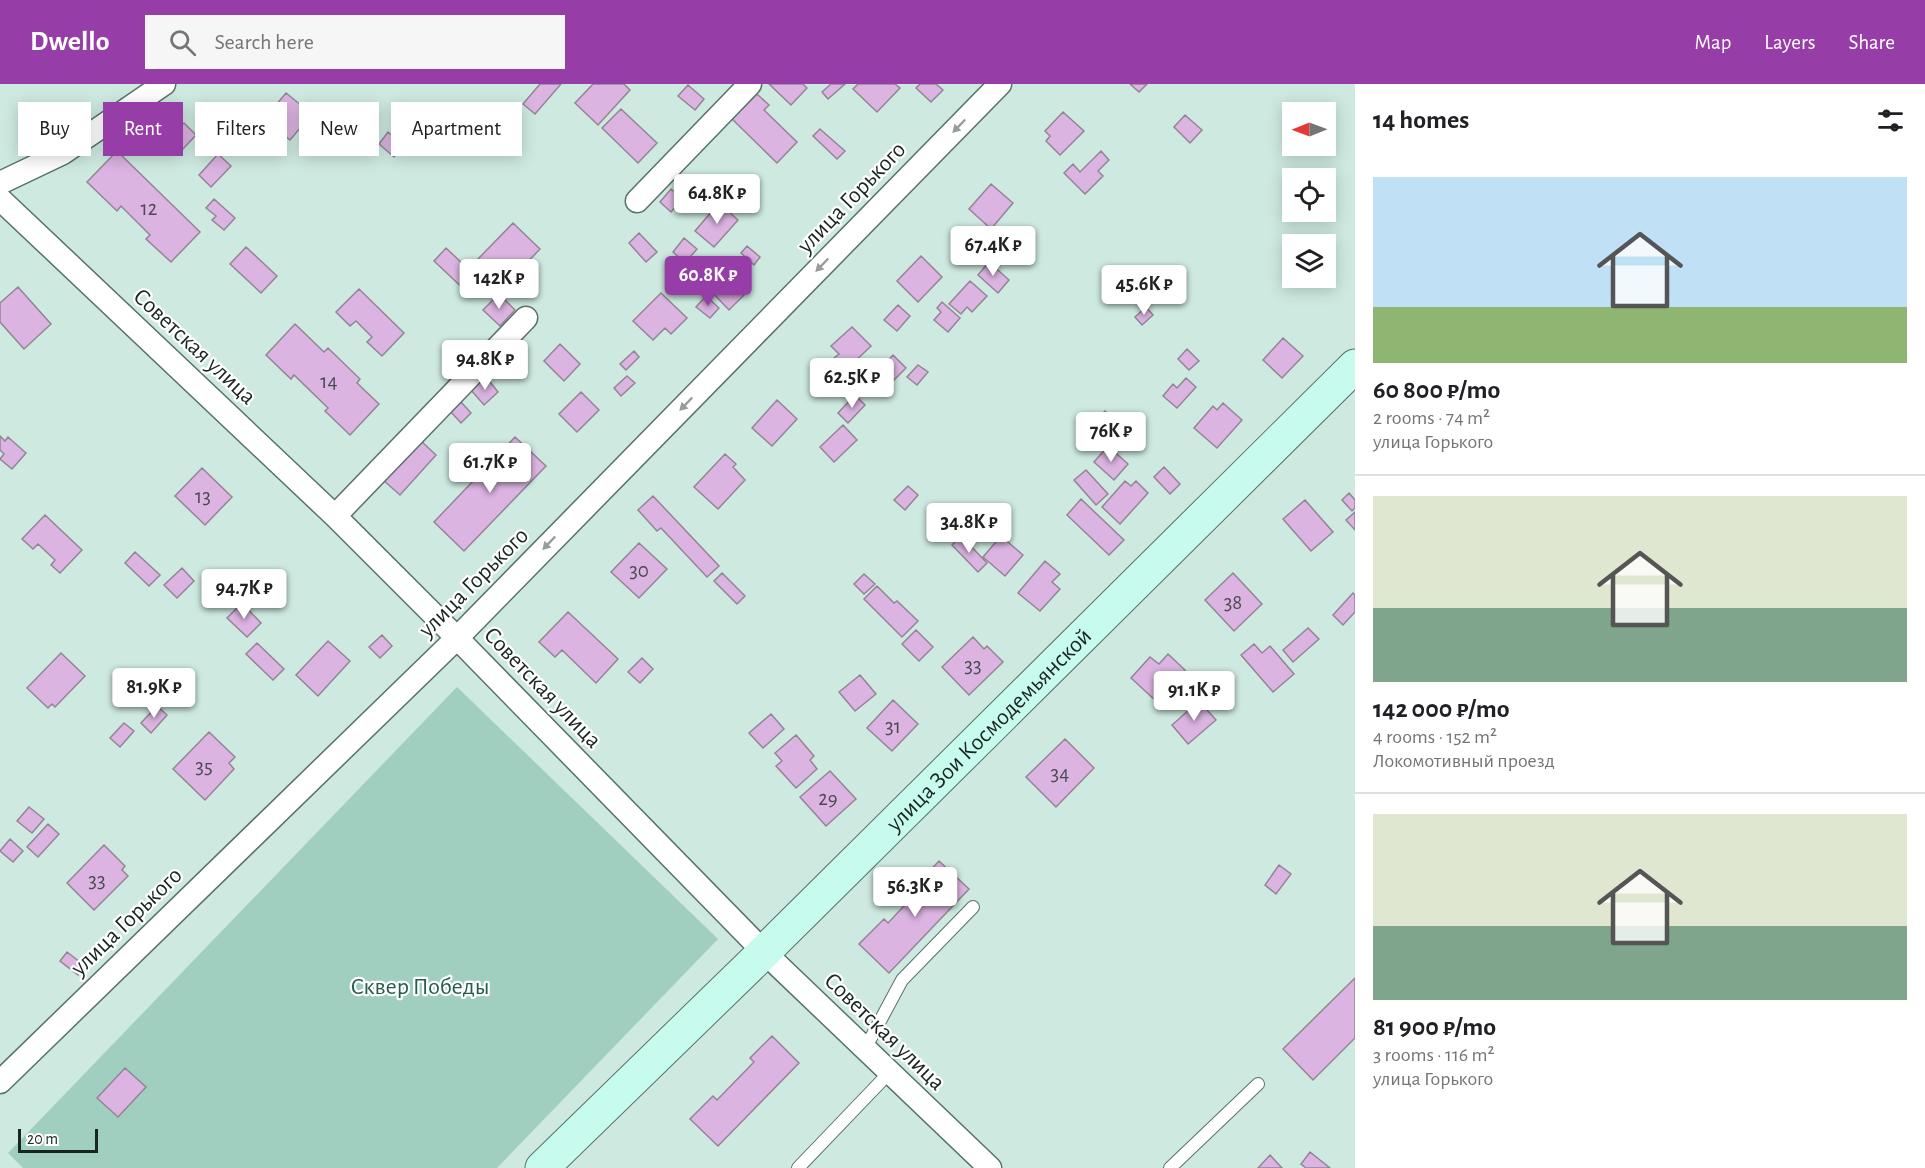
<!DOCTYPE html>
<meta charset="utf-8">
<style>
:root{--surface:#fff;--page:#f6f6f6;--text:#202124;--muted:#757577;--line:#e0e0e0;--accent:#973da7}
body{margin:0;font-family:"Alegreya Sans",sans-serif;background:var(--page);color:var(--text);height:100vh;display:flex;flex-direction:column;font-size:22px;white-space:nowrap}
*{box-sizing:border-box;margin:0}
p{font-size:20px;color:var(--muted)}
.icon{flex:none;width:33px;height:33px;fill:none;stroke:currentColor;stroke-width:2;stroke-linecap:round;stroke-linejoin:round}
.map{position:relative;flex:1;overflow:hidden}
.drawer{display:flex;flex-direction:column;background:var(--surface);width:570px}
.drawer>*{flex:none}
.hud{position:absolute;left:18px;top:18px;width:570px;height:54px;display:flex;gap:12px}
.needle{width:39px;rotate:269deg}
.buttons{position:absolute;left:1282px;top:18px;display:grid;gap:12px}
.buttons a{display:grid;place-items:center;width:54px;height:54px;border-radius:0px;background:var(--surface);box-shadow:0 3px 15px #0003;font-size:30px}
.scale{position:absolute;left:18px;bottom:15px;width:80px;box-sizing:border-box;padding-left:6px;border:3px solid #1a2521;border-top:0;font-size:16px;line-height:21px;white-space:nowrap;color:#1a2521;-webkit-text-stroke:4px #fff;paint-order:stroke}
.price{position:absolute;translate:-50% -51px;padding:0 14px;border-radius:6px;background:#fff;color:#222;font-size:20px;line-height:39px;filter:drop-shadow(0 2px 3px #0008)}
.price::after{content:'';position:absolute;left:50%;top:36px;width:18px;height:14px;margin-left:-9px;background:inherit;clip-path:polygon(0 0,100% 0,50% 100%)}
.price.active{background:var(--accent);color:#fff}
ul{padding:0;list-style:none}
li{display:grid;align-content:center;gap:12px;height:318px;padding:0 18px}
li+li{border-top:2px solid var(--line)}
li span{display:grid;place-items:center;height:186px;border-radius:0px;color:#555}
li>.icon{margin-inline-start:auto}
span .icon{width:108px;height:108px;fill:#fffc;stroke-width:1}
li b{font-size:26px}
h2{display:flex;justify-content:space-between;align-items:center;height:72px;padding:0 18px;font-size:26px}
.pill{padding:0 21px;border-radius:0px;background:var(--surface);box-shadow:0 3px 15px #0003;font-size:21px;line-height:54px}
.pill.active{background:var(--accent);color:#fff}
header{display:flex;align-items:center;gap:36px;box-sizing:border-box;height:84px;padding:0 30px;background:var(--accent);color:#fff}
header strong{font-size:28px}
nav{display:flex;gap:33px;margin-inline-start:auto;font-size:21px}
.search{width:420px;height:54px;background:var(--page);display:flex;align-items:center;gap:15px;box-sizing:border-box;padding:0 21px;border-radius:0px;color:var(--muted);font-size:22px}
main{display:flex;flex:1;min-height:0}
.map>svg:first-child{display:block}
.green{fill:#a0cebf}
.building{fill:#dbb4e1;stroke:#948496;stroke-width:1.5}
.lines{fill:none;stroke-linecap:round;stroke-linejoin:round}
.lane-casing{stroke:#587169;stroke-width:14}
.street-casing{stroke:#587169;stroke-width:25}
.secondary-casing{stroke:#587169;stroke-width:35}
.lane{stroke:#fff;stroke-width:12}
.street{stroke:#fff;stroke-width:22}
.secondary{stroke:#c7fbee;stroke-width:33}
.oneway{fill:#989d9b}
.labels{text-anchor:middle;stroke-width:4.5;stroke-linejoin:round;paint-order:stroke}
.number-label{font-size:21px;fill:#4a4951}
.street-label{font-size:24px;fill:#1a2521;stroke:#fff}
.park-label{font-size:24px;fill:#255c4d;stroke:#fff}
</style>
<header>
<strong>Dwello</strong>
<div class="search"><svg class="icon" aria-label="search" viewBox="0 0 24 24"><circle cx="10" cy="10" r="6"/><path d="M15 15l6 6"/></svg>Search here</div>
<nav><a>Map</a><a>Layers</a><a>Share</a></nav>
</header>
<main>
<div class="map">
<svg width="1355" height="1084" viewBox="0 0 1355 1084">
<rect width="100%" height="100%" fill="#ceeae0"/>
<!-- green -->
<path class="green" d="M 457,603 L 718,855 L 497,1084 L 23,1084 L 8,1069 Z"/>
<!-- building -->
<path class="building" d="M 540,0 L 561,0 L 535,30 L 523,20 Z
M 593,0 L 624,0 L 630,6 L 598,41 L 575,19 Z
M 769,0 L 803,0 L 807,4 L 791,21 Z
M 831,0 L 845,0 L 828,15 L 822,8 Z
M 858,0 L 895,0 L 900,4 L 877,28 L 853,5 Z
M 920,0 L 936,0 L 943,6 L 931,18 L 916,4 Z
M 1130,0 L 1147,0 L 1139,8 Z
M 688,1 L 704,15 L 695,26 L 678,12 Z
M 286,9 L 312,30 L 290,56 L 264,35 Z
M 757,10 L 769,21 L 764,26 L 797,58 L 777,79 L 732,35 Z
M 621,25 L 657,59 L 638,79 L 602,44 Z
M 344,28 L 364,47 L 353,58 L 334,39 Z
M 1063,28 L 1084,47 L 1060,71 L 1046,57 L 1050,52 L 1045,47 Z
M 1185,31 L 1202,46 L 1190,59 L 1174,43 Z
M 184,39 L 196,51 L 183,65 L 173,55 L 176,52 L 173,49 Z
M 820,45 L 845,67 L 837,75 L 813,52 Z
M 388,48 L 403,61 L 394,73 L 379,60 Z
M 117,67 L 200,148 L 171,178 L 146,155 L 150,151 L 121,122 L 117,127 L 87,98 Z
M 1101,67 L 1109,76 L 1098,87 L 1103,92 L 1085,110 L 1064,89 L 1073,80 L 1080,88 Z
M 218,70 L 231,82 L 211,103 L 199,91 Z
M 991,100 L 1013,119 L 991,145 L 969,125 Z
M 671,105 L 682,115 L 671,128 L 660,118 Z
M 214,115 L 235,134 L 224,146 L 212,136 L 216,132 L 206,124 Z
M 719,119 L 738,136 L 714,163 L 695,147 Z
M 513,139 L 540,165 L 520,186 L 509,176 L 495,191 L 478,175 Z
M 639,149 L 657,168 L 646,178 L 629,159 Z
M 684,154 L 697,165 L 685,179 L 673,168 Z
M 1013,155 L 1025,167 L 1017,177 L 1004,165 Z
M 747,162 L 760,173 L 754,181 L 741,169 Z
M 246,163 L 277,192 L 261,209 L 230,180 Z
M 446,164 L 482,198 L 470,211 L 434,177 Z
M 921,172 L 942,193 L 918,218 L 897,197 Z
M 989,178 L 1009,196 L 998,209 L 978,191 Z
M 725,188 L 745,210 L 729,226 L 708,204 Z
M 970,197 L 987,212 L 972,228 L 967,223 L 961,230 L 949,220 Z
M 18,203 L 51,240 L 24,265 L 0,238 L 0,219 Z
M 359,205 L 404,249 L 382,272 L 367,258 L 372,253 L 356,237 L 350,242 L 336,228 Z
M 661,209 L 687,234 L 671,250 L 665,244 L 653,256 L 633,237 Z
M 499,210 L 515,226 L 500,242 L 483,226 Z
M 706,212 L 719,224 L 710,234 L 696,223 Z
M 942,218 L 960,234 L 948,248 L 934,236 L 941,228 L 937,224 Z
M 898,221 L 910,232 L 897,247 L 884,236 Z
M 1146,223 L 1153,231 L 1142,241 L 1135,233 Z
M 295,240 L 324,268 L 328,264 L 360,295 L 357,299 L 379,320 L 350,351 L 325,327 L 328,324 L 294,291 L 291,295 L 266,271 Z
M 852,243 L 871,262 L 846,286 L 834,274 L 839,270 L 831,262 Z
M 1283,254 L 1303,272 L 1282,294 L 1263,276 Z
M 560,260 L 580,280 L 564,297 L 544,277 Z
M 1187,265 L 1199,277 L 1189,286 L 1178,275 Z
M 634,267 L 639,273 L 626,286 L 620,280 Z
M 893,271 L 906,284 L 887,303 L 874,290 Z
M 918,281 L 928,288 L 917,301 L 907,293 Z
M 627,292 L 635,299 L 621,312 L 614,304 Z
M 486,293 L 498,308 L 484,321 L 471,306 Z
M 1186,294 L 1196,303 L 1177,324 L 1163,312 L 1173,300 L 1177,304 Z
M 581,308 L 599,326 L 577,348 L 559,330 Z
M 855,311 L 865,321 L 848,339 L 838,329 Z
M 777,316 L 797,335 L 772,362 L 752,344 Z
M 461,318 L 471,329 L 461,339 L 451,328 Z
M 1223,319 L 1242,336 L 1217,364 L 1194,344 L 1213,322 L 1217,326 Z
M 1105,327 L 1113,335 L 1096,352 L 1088,344 Z
M 843,341 L 857,356 L 834,378 L 820,363 Z
M 0,352 L 5,357 L 8,353 L 26,369 L 12,385 L 0,375 L 4,370 L 0,366 Z
M 515,353 L 546,382 L 464,467 L 434,438 Z
M 420,356 L 436,371 L 400,411 L 383,396 Z
M 1108,362 L 1128,380 L 1114,396 L 1094,378 Z
M 725,370 L 736,380 L 733,383 L 745,396 L 718,425 L 694,403 Z
M 1164,383 L 1180,400 L 1170,410 L 1154,393 Z
M 202,384 L 232,413 L 205,441 L 175,412 Z
M 1086,386 L 1108,410 L 1096,421 L 1074,396 Z
M 1125,397 L 1131,402 L 1136,397 L 1148,409 L 1120,440 L 1102,423 Z
M 908,402 L 918,411 L 905,426 L 894,416 Z
M 1349,409 L 1355,416 L 1355,424 L 1352,427 L 1342,416 Z
M 653,412 L 719,482 L 707,493 L 661,444 L 657,447 L 638,426 Z
M 1081,415 L 1124,456 L 1109,471 L 1067,431 Z
M 1305,416 L 1333,448 L 1311,467 L 1283,435 Z
M 1355,428 L 1355,446 L 1346,436 Z
M 45,431 L 82,466 L 60,489 L 51,481 L 55,476 L 38,460 L 33,465 L 22,455 Z
M 961,452 L 987,479 L 978,488 L 952,461 Z
M 1001,452 L 1023,471 L 1005,492 L 983,473 Z
M 639,459 L 667,485 L 639,514 L 611,488 Z
M 135,468 L 160,491 L 149,502 L 125,479 Z
M 1045,477 L 1060,490 L 1052,498 L 1060,505 L 1040,527 L 1018,509 Z
M 182,484 L 194,497 L 177,514 L 164,501 Z
M 269,489 L 285,504 L 272,517 L 257,502 Z
M 722,489 L 745,512 L 737,520 L 714,497 Z
M 1233,489 L 1262,520 L 1234,547 L 1205,516 Z
M 864,490 L 875,500 L 864,510 L 854,500 Z
M 877,502 L 894,519 L 897,517 L 918,537 L 902,553 L 864,515 Z
M 1353,509 L 1355,511 L 1355,528 L 1343,541 L 1333,531 Z
M 242,519 L 261,539 L 247,553 L 227,534 Z
M 568,528 L 618,575 L 596,599 L 562,566 L 555,573 L 539,558 Z
M 1308,544 L 1319,555 L 1293,578 L 1283,566 Z
M 916,546 L 933,563 L 919,577 L 902,560 Z
M 382,551 L 392,562 L 380,574 L 369,563 Z
M 973,553 L 984,565 L 987,562 L 1003,578 L 969,611 L 942,583 Z
M 328,557 L 350,577 L 318,612 L 296,591 Z
M 257,559 L 284,585 L 273,596 L 246,570 Z
M 1254,560 L 1262,569 L 1270,562 L 1294,590 L 1273,608 L 1241,571 Z
M 61,569 L 85,592 L 55,623 L 52,620 L 48,624 L 27,604 Z
M 1168,570 L 1185,586 L 1156,617 L 1131,594 L 1150,573 L 1159,580 Z
M 642,574 L 653,585 L 640,599 L 628,588 Z
M 860,591 L 876,610 L 855,627 L 839,608 Z
M 893,616 L 918,640 L 892,667 L 867,644 Z
M 1199,617 L 1216,636 L 1188,660 L 1172,641 Z
M 157,622 L 167,631 L 151,649 L 141,639 Z
M 771,630 L 784,645 L 763,664 L 749,649 Z
M 124,639 L 134,647 L 120,663 L 110,654 Z
M 209,648 L 235,673 L 229,679 L 234,685 L 205,716 L 173,685 Z
M 796,651 L 814,672 L 810,676 L 817,685 L 796,704 L 776,682 L 782,677 L 775,669 Z
M 1065,655 L 1094,684 L 1056,723 L 1026,693 Z
M 830,687 L 856,715 L 826,742 L 800,713 Z
M 29,723 L 44,735 L 32,749 L 17,737 Z
M 48,740 L 59,750 L 38,773 L 27,763 Z
M 10,755 L 23,767 L 13,778 L 0,767 Z
M 104,761 L 125,782 L 122,786 L 128,792 L 94,826 L 67,799 Z
M 939,777 L 969,805 L 889,889 L 859,860 L 884,835 L 888,839 L 918,807 L 914,803 Z
M 1279,781 L 1291,790 L 1276,810 L 1265,801 Z
M 67,868 L 85,882 L 78,891 L 60,877 Z
M 1355,894 L 1355,954 L 1313,996 L 1283,965 Z
M 772,952 L 799,979 L 718,1062 L 690,1035 L 713,1012 L 717,1016 L 754,978 L 750,974 Z
M 125,984 L 146,1003 L 118,1033 L 97,1014 Z
M 1310,1068 L 1330,1084 L 1306,1084 L 1301,1080 Z
M 1270,1071 L 1282,1084 L 1258,1084 Z"/>
<g class="lines">
<defs>
<path id="lane" d="M 865,965 L 902,896 L 973,823
M 798,1084 L 890,988
M 1170,1084 L 1258,1000"/>
<path id="street" d="M 0,99 L 63,69 L 164,0
M 0,115 L 335,432 L 457,554 L 764,868 L 990,1084
M 637,117 L 750,0
M 335,432 L 526,234
M 0,998 L 457,554 L 1000,0"/>
<g id="secondary">
<path id="s1" d="M 542,1084 L 764,868 L 1355,282"/>
</g>
</defs>
<!-- lane casing -->
<use href="#lane" class="lane-casing"/>
<!-- street casing -->
<use href="#street" class="street-casing"/>
<!-- secondary casing -->
<use href="#secondary" class="secondary-casing"/>
<!-- lane -->
<use href="#lane" class="lane"/>
<!-- street -->
<use href="#street" class="street"/>
<!-- secondary -->
<use href="#secondary" class="secondary"/>
</g>
<!-- one-way arrows -->
<defs><path id="oneway-solid" d="M-6-.8H1V-3.2L6.5 0L1 3.2V.8H-6Z" transform="scale(1.5)"/></defs>
<g class="oneway">
<use href="#oneway-solid" transform="translate(959 42) rotate(134)"/>
<use href="#oneway-solid" transform="translate(822 181) rotate(134)"/>
<use href="#oneway-solid" transform="translate(686 320) rotate(134)"/>
<use href="#oneway-solid" transform="translate(549 459) rotate(134)"/>
</g>
<g class="labels">
<!-- number labels -->
<g class="number-label">
<text x="149" y="131">12</text>
<text x="329" y="304">14</text>
<text x="203" y="419">13</text>
<text x="639" y="493">30</text>
<text x="1233" y="525">38</text>
<text x="973" y="588">33</text>
<text x="893" y="649">31</text>
<text x="204" y="689">35</text>
<text x="1060" y="696">34</text>
<text x="828" y="721">29</text>
<text x="97" y="803">33</text>
</g>
<!-- street labels -->
<g class="street-label">
<text transform="translate(851 113) rotate(-46)" y="8">улица Горького</text>
<text transform="translate(195 262) rotate(43)" y="8">Советская улица</text>
<text transform="translate(473 498) rotate(-45)" y="8">улица Горького</text>
<text transform="translate(543 603) rotate(46)" y="8">Советская улица</text>
<text dy="8" stroke="none"><textPath href="#s1" startOffset="626">улица Зои Космодемьянской</textPath></text>
<text transform="translate(126 837) rotate(-44)" y="8">улица Горького</text>
<text transform="translate(885 947) rotate(44)" y="8">Советская улица</text>
</g>
<!-- park labels -->
<g class="park-label">
<text x="420" y="910">Сквер Победы</text>
</g>
</g>
</svg>
<div class="buttons">
<a><svg class="needle" viewBox="-14 -14 28 28"><path d="M0-13l5 13h-10z" fill="#e53935"/><path d="M0 13l5-13h-10z" fill="#757577"/></svg></a>
<a><svg class="icon" aria-label="locate" viewBox="0 0 24 24"><circle cx="12" cy="12" r="6"/><path d="M12 2v4M12 18v4M2 12h4M18 12h4"/></svg></a>
<a><svg class="icon" aria-label="layers" viewBox="0 0 24 24"><path d="M12 4l9 5-9 5-9-5zM3 14l9 5 9-5"/></svg></a>
</div>
<div class="scale">20 m</div>
<b class="price" style="left:717px;top:141px">64.8K ₽</b>
<b class="price" style="left:993px;top:193px">67.4K ₽</b>
<b class="price active" style="left:708px;top:223px">60.8K ₽</b>
<b class="price" style="left:499px;top:226px">142K ₽</b>
<b class="price" style="left:1144px;top:232px">45.6K ₽</b>
<b class="price" style="left:485px;top:307px">94.8K ₽</b>
<b class="price" style="left:852px;top:325px">62.5K ₽</b>
<b class="price" style="left:1111px;top:379px">76K ₽</b>
<b class="price" style="left:490px;top:410px">61.7K ₽</b>
<b class="price" style="left:969px;top:470px">34.8K ₽</b>
<b class="price" style="left:244px;top:536px">94.7K ₽</b>
<b class="price" style="left:154px;top:635px">81.9K ₽</b>
<b class="price" style="left:1194px;top:638px">91.1K ₽</b>
<b class="price" style="left:915px;top:834px">56.3K ₽</b>
<div class="hud">
<a class="pill">Buy</a>
<a class="pill active">Rent</a>
<a class="pill">Filters</a>
<a class="pill">New</a>
<a class="pill">Apartment</a>
</div>
</div>
<section class="drawer">
<h2>14 homes<svg class="icon" aria-label="filters" viewBox="0 0 24 24"><path d="M4 7h16M4 17h16"/><circle cx="9" cy="7" r="2"/><circle cx="15" cy="17" r="2"/></svg></h2>
<ul>
<li><span style="background:linear-gradient(#bfe0f5 70%,#8fb573 0)"><svg class="icon" aria-label="home" viewBox="0 0 24 24"><path d="M3 11l9-7 9 7M6 9v11h12V9"/></svg></span><div><b>60 800 ₽/mo</b><p>2 rooms · 74 m²</p><p>улица Горького</p></div></li>
<li><span style="background:linear-gradient(#dfe7d0 60%,#7fa58c 0)"><svg class="icon" aria-label="home" viewBox="0 0 24 24"><path d="M3 11l9-7 9 7M6 9v11h12V9"/></svg></span><div><b>142 000 ₽/mo</b><p>4 rooms · 152 m²</p><p>Локомотивный проезд</p></div></li>
<li><span style="background:linear-gradient(#dfe7d0 60%,#7fa58c 0)"><svg class="icon" aria-label="home" viewBox="0 0 24 24"><path d="M3 11l9-7 9 7M6 9v11h12V9"/></svg></span><div><b>81 900 ₽/mo</b><p>3 rooms · 116 m²</p><p>улица Горького</p></div></li>
</ul>
</section>
</main>
